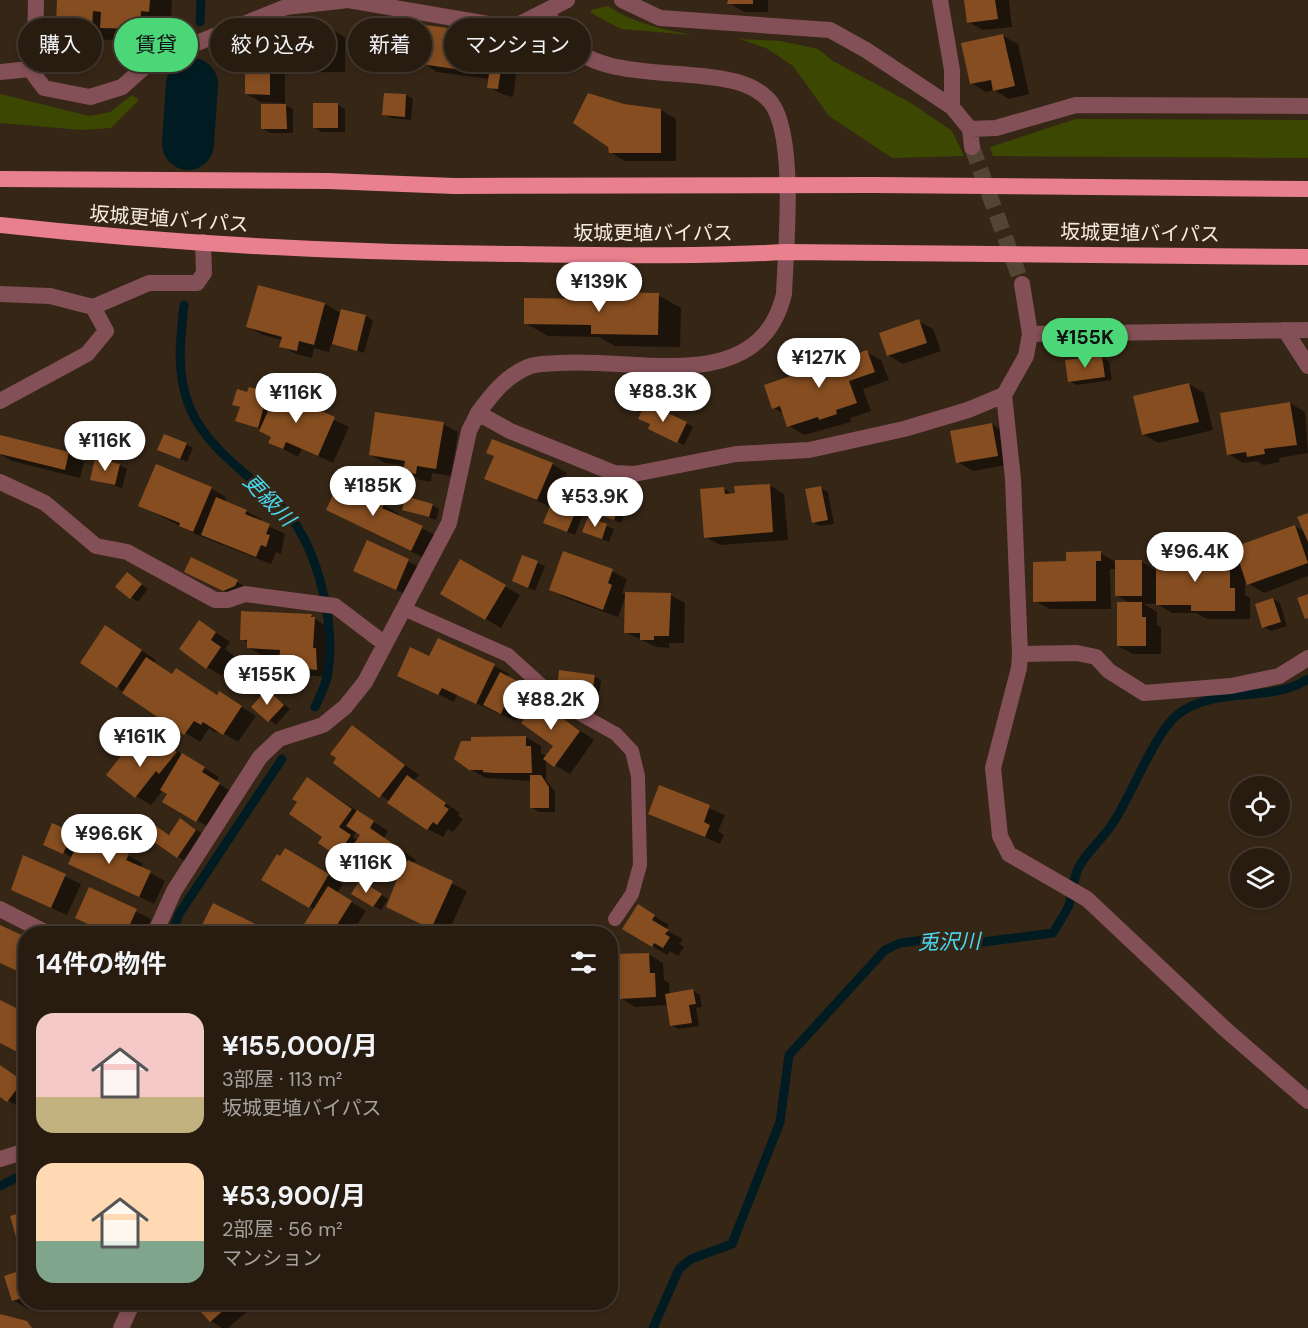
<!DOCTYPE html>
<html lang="ja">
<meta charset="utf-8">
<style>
:root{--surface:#281c10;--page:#302519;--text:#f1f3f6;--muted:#a5a19f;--line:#443a30;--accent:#4bd677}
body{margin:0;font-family:"DM Sans","Noto Sans JP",sans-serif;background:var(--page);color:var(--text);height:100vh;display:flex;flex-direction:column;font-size:22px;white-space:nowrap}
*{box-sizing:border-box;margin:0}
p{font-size:20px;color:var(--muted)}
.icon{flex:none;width:33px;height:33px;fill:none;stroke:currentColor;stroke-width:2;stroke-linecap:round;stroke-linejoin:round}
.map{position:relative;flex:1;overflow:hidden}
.details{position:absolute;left:18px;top:926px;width:600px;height:384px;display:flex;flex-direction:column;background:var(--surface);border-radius:24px;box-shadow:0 3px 9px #0003,0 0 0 2px var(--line)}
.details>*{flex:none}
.banner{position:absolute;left:18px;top:18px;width:600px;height:54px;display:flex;gap:12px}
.controls{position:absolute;left:1230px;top:776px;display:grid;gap:12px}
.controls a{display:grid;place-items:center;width:60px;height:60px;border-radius:50%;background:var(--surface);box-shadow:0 3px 9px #0003,0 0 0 2px var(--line);font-size:30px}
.price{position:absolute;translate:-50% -51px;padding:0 14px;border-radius:21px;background:#fff;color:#222;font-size:20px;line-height:39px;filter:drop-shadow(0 2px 3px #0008)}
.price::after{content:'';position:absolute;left:50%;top:36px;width:18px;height:14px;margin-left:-9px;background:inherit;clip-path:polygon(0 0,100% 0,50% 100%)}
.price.active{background:var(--accent);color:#111}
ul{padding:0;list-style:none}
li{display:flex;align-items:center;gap:18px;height:150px;padding:0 18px}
li span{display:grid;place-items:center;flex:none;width:168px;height:120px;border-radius:18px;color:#555}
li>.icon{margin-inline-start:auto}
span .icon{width:72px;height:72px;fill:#fffc;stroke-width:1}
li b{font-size:26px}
h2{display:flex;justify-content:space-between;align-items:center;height:72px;padding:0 18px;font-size:26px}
.pill{padding:0 21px;border-radius:27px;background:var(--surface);box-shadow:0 3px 9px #0003,0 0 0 2px var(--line);font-size:21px;line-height:54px}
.pill.active{background:var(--accent);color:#111}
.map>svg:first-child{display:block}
.green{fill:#3c4801}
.shadow{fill:#0007;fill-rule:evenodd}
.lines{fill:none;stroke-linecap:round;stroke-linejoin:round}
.stream{stroke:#001c22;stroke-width:9}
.river{stroke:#001c22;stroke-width:52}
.building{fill:#854d20}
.minor-tunnel{stroke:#534434;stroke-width:16;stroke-dasharray:16 8;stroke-linecap:butt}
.service{stroke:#845057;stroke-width:14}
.minor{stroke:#845057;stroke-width:16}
.tertiary{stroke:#845057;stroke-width:16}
.trunk{stroke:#e8808e;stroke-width:16}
.labels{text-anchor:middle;stroke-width:5;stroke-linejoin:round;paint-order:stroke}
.street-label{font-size:20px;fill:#f6ebe1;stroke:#362616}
.water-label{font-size:21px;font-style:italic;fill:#48d9f3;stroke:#362616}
</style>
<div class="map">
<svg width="1308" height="1328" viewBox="0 0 1308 1328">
<rect width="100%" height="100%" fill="#362616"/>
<!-- green -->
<path class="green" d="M 608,6 C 635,24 662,29 693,35 L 621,29 L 591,13 L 591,10 Z
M 740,39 L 781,41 L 818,49 L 833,61 L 911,103 L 952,131 L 964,156 L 892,158 L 829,116 L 793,66 L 768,49 Z
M 0,94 L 90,116 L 110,112 L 132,95 L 139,100 L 111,128 L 82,130 L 0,123 Z
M 1076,119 L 1308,120 L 1308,158 L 993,156 L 990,147 Z"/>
<!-- shadow -->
<path class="shadow" d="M 59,0 L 172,0 L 171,24 L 163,23 L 163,41 L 124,40 L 115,34 L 115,40 L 80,39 L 58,26 Z
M 729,0 L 768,0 L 768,12 L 744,12 L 729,3 Z
M 965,0 L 1009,0 L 1012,27 L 983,30 L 968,22 Z
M 330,29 L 345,37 L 345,72 L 285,72 L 285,105 L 293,109 L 293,133 L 270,133 L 263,129 L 283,103 L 261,102 L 246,94 L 246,65 L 238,60 L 265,43 Z
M 417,29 L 426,35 L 505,38 L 520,46 L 513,97 L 504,95 L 489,87 L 490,79 L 437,72 L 422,62 L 387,57 L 372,49 Z
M 1003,36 L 1018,44 L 1029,94 L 1009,99 L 994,90 L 986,92 L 971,83 Z
M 406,95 L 413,99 L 411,120 L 391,118 L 384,114 Z
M 338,105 L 345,109 L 345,132 L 322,132 L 315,128 Z
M 624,106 L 661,110 L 676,119 L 676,161 L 625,161 L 610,152 Z
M 658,295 L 681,308 L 680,347 L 615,346 L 599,337 L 548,336 L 525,323 L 599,301 Z
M 325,304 L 342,314 L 366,316 L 373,321 L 364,353 L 332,342 L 329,352 L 314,348 L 312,358 L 296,354 L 281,346 L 282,340 L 263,335 L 248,327 Z
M 918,321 L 933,329 L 941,351 L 903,364 L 888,355 Z
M 866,352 L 881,360 L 889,380 L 863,389 L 871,411 L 850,418 L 851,422 L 804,435 L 789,426 L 785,415 L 774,408 L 798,375 L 811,366 L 816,369 Z
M 1102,357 L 1109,362 L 1112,380 L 1076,385 L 1069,381 Z
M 1189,384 L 1204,393 L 1213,430 L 1158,443 L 1143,434 Z
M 278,393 L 349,427 L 333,463 L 302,449 L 298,457 L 270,442 L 272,437 L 262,430 L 237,420 L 241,408 L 234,404 L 248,394 L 267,394 L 276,398 Z
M 1290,403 L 1305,412 L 1308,453 L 1279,458 L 1280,462 L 1263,465 L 1257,461 L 1243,463 L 1228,454 Z
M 686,423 L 693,427 L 684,445 L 657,432 L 652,424 Z
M 443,424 L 458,432 L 451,476 L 432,473 L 431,482 L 420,480 L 405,471 L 406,466 L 385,463 L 370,454 Z
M 992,424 L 1007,433 L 1012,464 L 973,471 L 958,462 Z
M 1,437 L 69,454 L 84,462 L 80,478 L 12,461 L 0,454 Z
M 186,444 L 193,448 L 187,462 L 159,450 Z
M 552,464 L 567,473 L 558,495 L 586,507 L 575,535 L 552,526 L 551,507 L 486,478 Z
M 120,465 L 127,469 L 122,488 L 92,479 Z
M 157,466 L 212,489 L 226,497 L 225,502 L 246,511 L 261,519 L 260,522 L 285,534 L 281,554 L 276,552 L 271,564 L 195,534 L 140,505 Z
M 339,484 L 384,505 L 399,514 L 397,516 L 437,536 L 426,559 L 343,518 Z
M 769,485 L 784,494 L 788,540 L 720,545 L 705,537 L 724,489 L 734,495 Z
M 821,488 L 828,492 L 834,524 L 820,526 L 813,522 Z
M 621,500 L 628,504 L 621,523 L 593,511 Z
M 432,505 L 439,509 L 436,520 L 403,509 Z
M 1308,514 L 1308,576 L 1264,593 L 1249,584 L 1245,574 L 1245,595 L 1250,598 L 1250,619 L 1207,619 L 1196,613 L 1172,613 L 1157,604 L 1144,604 L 1157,612 L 1157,625 L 1161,627 L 1161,654 L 1133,654 L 1118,646 L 1130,603 L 1116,595 L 1116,569 L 1110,569 L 1111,609 L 1050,609 L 1035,601 L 1068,563 L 1100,553 L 1116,562 L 1142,562 L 1157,571 L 1229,557 L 1242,564 L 1295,526 L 1306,533 Z
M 589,519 L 614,529 L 609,542 L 584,532 Z
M 368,542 L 424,569 L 411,597 L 355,570 Z
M 523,557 L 545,566 L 535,591 L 521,585 Z
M 461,561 L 520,595 L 501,628 L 442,593 Z
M 612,571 L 627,579 L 622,593 L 625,594 L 670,595 L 685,603 L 684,643 L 669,643 L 669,648 L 656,647 L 625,632 L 625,598 L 618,617 L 566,598 L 551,590 Z
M 127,574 L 148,589 L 138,602 L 117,587 Z
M 193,575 L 237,582 L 244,586 L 231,594 Z
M 1273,599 L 1280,603 L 1287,626 L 1271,631 L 1264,627 Z
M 311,616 L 329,628 L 328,657 L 331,659 L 332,678 L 306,675 L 281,661 L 281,657 L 263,656 L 248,647 L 249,643 L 241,639 Z
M 200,622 L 230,642 L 225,649 L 235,657 L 222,676 L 207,667 Z
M 106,627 L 156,660 L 154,663 L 173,675 L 234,702 L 256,716 L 238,742 L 218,730 L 216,733 L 209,728 L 200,742 L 124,693 L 117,687 Z
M 430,658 L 494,666 L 509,674 L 507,678 L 545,698 L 542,704 L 594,740 L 570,774 L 546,760 L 546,780 L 555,792 L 555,812 L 539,812 L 532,808 L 531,781 L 486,778 L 470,769 L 526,737 L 541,746 L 541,753 L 547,756 L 555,746 L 519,715 L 516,721 L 457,695 L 454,702 L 399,675 Z
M 594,676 L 601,680 L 599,696 L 565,691 L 558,687 Z
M 267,691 L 290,709 L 276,725 L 253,707 Z
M 352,727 L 419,775 L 414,781 L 460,813 L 458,816 L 463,819 L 453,832 L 448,829 L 443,837 L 428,829 L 335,762 Z
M 161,741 L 219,777 L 216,782 L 234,793 L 212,829 L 164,801 L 169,794 L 163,790 L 151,805 L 136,796 L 128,749 L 146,760 Z
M 308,779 L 388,831 L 384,838 L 416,860 L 413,864 L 467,891 L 448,933 L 440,933 L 387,907 L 400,875 L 362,850 L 352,863 L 338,854 L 299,802 ZM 357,831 L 362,835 L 358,840 L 353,837 Z
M 660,787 L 725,815 L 718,831 L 724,835 L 720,844 L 650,813 Z
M 181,820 L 210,839 L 192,865 L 177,856 L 147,821 L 170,835 Z
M 72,833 L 128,855 L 143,864 L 140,868 L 165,881 L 154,904 L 70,863 L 73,858 L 58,849 Z
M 286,850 L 343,884 L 337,893 L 366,911 L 352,933 L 309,933 L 315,910 L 263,879 Z
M 24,857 L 81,884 L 67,915 L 28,898 Z
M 360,882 L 388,899 L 381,910 L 353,894 Z
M 90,889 L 151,919 L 145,933 L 107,933 L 77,918 Z
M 638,906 L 669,925 L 666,930 L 683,939 L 679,944 L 684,947 L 678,956 L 670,951 L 667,955 L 624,929 Z
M 648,954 L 663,963 L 664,980 L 669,983 L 670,995 L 693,991 L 700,995 L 702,1007 L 696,1008 L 699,1026 L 678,1029 L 671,1025 L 668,1005 L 635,1007 L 620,998 Z
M 0,1002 L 26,1014 L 26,1056 L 0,1043 Z
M 0,1066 L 26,1084 L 26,1090 L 15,1105 L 0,1095 Z
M 26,1271 L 26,1302 L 50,1302 L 28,1309 L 13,1300 Z
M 51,1302 L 75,1302 L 60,1307 Z
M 194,1302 L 247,1302 L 252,1307 L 228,1328 L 222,1328 L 211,1321 Z"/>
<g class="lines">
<!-- stream -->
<path class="stream" d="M 200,22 L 201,0
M 184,305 C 180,340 176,375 190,408 C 209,453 255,477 286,512 C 319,549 337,629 327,677 C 325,687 319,698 315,707
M 172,933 L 179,914 L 282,759
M 0,1186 L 26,1173
M 653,1328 L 679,1269 L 691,1259 L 732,1244 L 780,1122 L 789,1055 L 885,950 L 900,943 L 941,938 L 975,943 L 1053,933 C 1058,924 1065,914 1069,905 C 1073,893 1073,876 1080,865 C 1088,851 1102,839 1111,826 C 1130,799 1154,734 1177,715 C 1214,685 1270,704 1308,679"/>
<!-- river -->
<path class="river" d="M 188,144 L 192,84"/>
</g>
<!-- building -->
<path class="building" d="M 57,0 L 150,0 L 149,12 L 141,11 L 140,29 L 100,28 L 101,12 L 93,11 L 92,28 L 56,27 Z
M 728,0 L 753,0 L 753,4 L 727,4 Z
M 964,0 L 995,0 L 998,19 L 967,23 Z
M 374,22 L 417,28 L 413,55 L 370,50 Z
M 426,25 L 506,36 L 498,89 L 487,88 L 489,74 L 421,64 Z
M 264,27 L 330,27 L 330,64 L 270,64 L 270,95 L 245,94 L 245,61 L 237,61 L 237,42 L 264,42 Z
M 1003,34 L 1015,86 L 993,91 L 991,80 L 970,84 L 961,43 Z
M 384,93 L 406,94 L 405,117 L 382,115 Z
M 588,93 L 624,104 L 661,109 L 661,153 L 609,153 L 608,147 L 573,123 Z
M 313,103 L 338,103 L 338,128 L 313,128 Z
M 261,104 L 286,104 L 287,129 L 261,129 Z
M 258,285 L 325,303 L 314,345 L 299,341 L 297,351 L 279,347 L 282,337 L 246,327 Z
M 598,292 L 659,293 L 658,335 L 591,334 L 591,325 L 524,324 L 524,298 L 598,299 Z
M 341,309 L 366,315 L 357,351 L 332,344 Z
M 919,319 L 927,343 L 887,356 L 879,333 Z
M 867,350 L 875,372 L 849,381 L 857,403 L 836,410 L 837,414 L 819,420 L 818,417 L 787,427 L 780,406 L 772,409 L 764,385 L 796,374 L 795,371 L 811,365 L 813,369 Z
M 1102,356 L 1105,377 L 1068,382 L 1065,360 Z
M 1189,383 L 1199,422 L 1142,435 L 1133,396 Z
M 249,387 L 268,392 L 258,428 L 235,421 L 240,407 L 232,405 L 237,389 L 247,392 Z
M 277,391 L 335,417 L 318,456 L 286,442 L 283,449 L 268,443 L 271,437 L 259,431 Z
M 1290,402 L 1297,445 L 1264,449 L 1265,454 L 1247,457 L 1246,452 L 1227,455 L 1220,413 Z
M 646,403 L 687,422 L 677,443 L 648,429 L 650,424 L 638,419 Z
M 375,412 L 444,422 L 436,469 L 417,466 L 416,474 L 403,472 L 405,461 L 369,455 Z
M 992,423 L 998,456 L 956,463 L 950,431 Z
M 164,434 L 187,443 L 180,459 L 157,450 Z
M 0,435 L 69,452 L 65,470 L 0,454 Z
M 492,439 L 553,463 L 537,500 L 484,479 L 494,456 L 486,453 Z
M 95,458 L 120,464 L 115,485 L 90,480 Z
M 156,464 L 212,487 L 193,532 L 179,526 L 180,523 L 138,506 Z
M 339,482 L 384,504 L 382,508 L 423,526 L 411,551 L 326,510 Z
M 770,484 L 773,532 L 704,538 L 700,489 L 724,487 L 725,494 L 735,493 L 734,486 Z
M 821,486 L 828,520 L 812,523 L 805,489 Z
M 599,490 L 622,499 L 614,520 L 592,512 Z
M 556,492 L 580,502 L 567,532 L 543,523 Z
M 405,496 L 433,504 L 429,517 L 402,510 Z
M 216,497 L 247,510 L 245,514 L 270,524 L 266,534 L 270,535 L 266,547 L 261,545 L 256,557 L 201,535 Z
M 1308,513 L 1308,542 L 1297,517 Z
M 588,517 L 607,524 L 602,539 L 582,532 Z
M 1295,525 L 1308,563 L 1247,585 L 1234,547 Z
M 367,540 L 409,559 L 396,590 L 353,571 Z
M 563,551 L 613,569 L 608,583 L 612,585 L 603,610 L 549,590 Z
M 1101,551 L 1101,561 L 1096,561 L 1096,601 L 1033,602 L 1033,562 L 1066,561 L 1066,552 Z
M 522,555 L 538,561 L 528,588 L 512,581 Z
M 1230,556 L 1230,588 L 1235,588 L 1235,611 L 1191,611 L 1191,605 L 1156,605 L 1156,557 Z
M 191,557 L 238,580 L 235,586 L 223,591 L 184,572 Z
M 460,559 L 506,585 L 485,620 L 440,594 Z
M 1115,560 L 1142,560 L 1142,596 L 1115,596 Z
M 127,572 L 142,584 L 130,599 L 115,587 Z
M 625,592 L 671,593 L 669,636 L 654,636 L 654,640 L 640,640 L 640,633 L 624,633 Z
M 1308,594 L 1308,618 L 1305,619 L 1297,598 Z
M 1273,598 L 1281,622 L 1262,628 L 1255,604 Z
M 1117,602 L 1142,602 L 1142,617 L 1146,617 L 1146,646 L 1117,646 Z
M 241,611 L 312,614 L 311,617 L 315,617 L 313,648 L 316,648 L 317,670 L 290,667 L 290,663 L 279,662 L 280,650 L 247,648 L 247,640 L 240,640 Z
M 199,620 L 216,632 L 211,640 L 221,647 L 206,669 L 179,649 Z
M 105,625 L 142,650 L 117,688 L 80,663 Z
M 438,638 L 495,664 L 476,704 L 442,688 L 438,695 L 397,676 L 410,647 L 429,656 Z
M 146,657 L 172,674 L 176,668 L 217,695 L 219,691 L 242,706 L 223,735 L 203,722 L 201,725 L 194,721 L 184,735 L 122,693 Z
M 559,670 L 595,675 L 592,693 L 557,688 Z
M 500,672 L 531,688 L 518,715 L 504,707 L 501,714 L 483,705 Z
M 267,689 L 284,705 L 268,722 L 251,707 Z
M 538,700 L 580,731 L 554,767 L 543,759 L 553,746 L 521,723 Z
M 352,725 L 405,765 L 379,798 L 333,763 L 336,758 L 330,754 Z
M 526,736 L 526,746 L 531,746 L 532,773 L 494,773 L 483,772 L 483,770 L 469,770 L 454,759 L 461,741 L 471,741 L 471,737 Z
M 161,739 L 177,752 L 159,774 L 156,771 L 135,798 L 106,775 L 128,747 L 144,760 Z
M 182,753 L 205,767 L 202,772 L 220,783 L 196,822 L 162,802 L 167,794 L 160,790 Z
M 407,775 L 446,803 L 444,806 L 449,809 L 437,825 L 433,822 L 427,830 L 387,803 Z
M 530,775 L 541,775 L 549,787 L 549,808 L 530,808 Z
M 307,777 L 352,809 L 339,827 L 351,835 L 337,856 L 318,843 L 322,837 L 289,814 L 297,802 L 292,799 Z
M 659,785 L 710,805 L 704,822 L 710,825 L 705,837 L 648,814 Z
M 357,810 L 374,821 L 370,828 L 402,850 L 389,870 L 353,845 L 360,835 L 346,826 Z
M 180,818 L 196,830 L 177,858 L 138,831 L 146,819 L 169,835 Z
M 52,823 L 73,832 L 63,854 L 43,845 Z
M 83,832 L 129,854 L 126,860 L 151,871 L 139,897 L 68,864 Z
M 285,848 L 329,874 L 309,908 L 261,880 L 277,854 L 280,856 Z
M 23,855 L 66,874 L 51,908 L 11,890 Z
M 408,860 L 453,881 L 431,929 L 386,907 L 403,864 L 405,866 Z
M 360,880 L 382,894 L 373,907 L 351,894 Z
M 328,886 L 352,901 L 332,933 L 307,933 L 301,929 Z
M 89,887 L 137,909 L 126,933 L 107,933 L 75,918 Z
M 213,903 L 274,933 L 198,933 Z
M 638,904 L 655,915 L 652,920 L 669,930 L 665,934 L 670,937 L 663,948 L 654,943 L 652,947 L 622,929 Z
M 0,925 L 26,937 L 26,975 L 0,963 Z
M 649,953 L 650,973 L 655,973 L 656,997 L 619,999 L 616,954 Z
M 693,989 L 696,1004 L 689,1005 L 692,1023 L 670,1026 L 665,994 Z
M 0,1000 L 26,1013 L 23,1055 L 0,1043 Z
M 0,1065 L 23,1081 L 7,1102 L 0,1097 Z
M 26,1211 L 26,1297 L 12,1301 L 4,1276 L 25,1269 L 10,1216 Z
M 192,1302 L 233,1302 L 210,1322 Z
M 0,1314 L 27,1321 L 32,1328 L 0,1328 Z"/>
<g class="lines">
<!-- minor-tunnel -->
<path class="minor-tunnel" d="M 972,147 L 1022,284"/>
<!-- service -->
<path class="service" d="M 404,609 L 508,655 L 562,704 L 616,734 L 632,751 L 638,776 L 640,865 L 632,894 L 615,919"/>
<!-- minor -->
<path class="minor" d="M 36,0 L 35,48 L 30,69 L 44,88 L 90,97 L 122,87 L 150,62 L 286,7 L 348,0 L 512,28 L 567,0
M 622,0 L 660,18 L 830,30 L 866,50 L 952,107
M 940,0 L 952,70 L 952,107 L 970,129 L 972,147
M 0,72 L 30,69
M 970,129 L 996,128 L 1076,105 L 1308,106
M 1022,284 L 1030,334
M 0,294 L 50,296 L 93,307 L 149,283 L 197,283 L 204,273 L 203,242
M 1285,330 L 1308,366
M 1004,395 L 1013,479 L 1020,654 L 1019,668 L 993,768 L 1000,836 L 1009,854 L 1087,899 L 1225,1029 L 1308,1101
M 0,401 L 87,354 L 106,331 L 93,307
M 0,482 L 45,503 L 96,546 L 127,552 L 215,600 L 228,600 L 245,594 L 335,606 L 385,644
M 1020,654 L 1077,653 L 1096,657 L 1109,671 L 1144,693 L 1231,686 L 1279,676 L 1308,658
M 0,909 L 47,933
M 155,933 L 174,891 L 260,757 L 279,739 L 323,725 L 345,707 L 365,682 L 449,523 L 469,431 L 478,413 L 510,431 L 614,473 L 634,474 L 736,454 L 809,450 L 904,429 L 968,410 L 1004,395 L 1026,356 L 1030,334 L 1308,330
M 0,1159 L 26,1151
M 121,1328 L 133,1302"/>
<!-- tertiary -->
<path class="tertiary" d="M 478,413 C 492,394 506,376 528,367 C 536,363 550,364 559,363 C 638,357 759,398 784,294 C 786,247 795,149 775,109 C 744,50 608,98 560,36 C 555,29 551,19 548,11"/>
<!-- trunk -->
<path class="trunk" d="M 0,179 L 328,181 L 454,186 L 873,185 L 1308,189
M 0,225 C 172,244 344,253 517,254 C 607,255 696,257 785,252 L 1308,257"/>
</g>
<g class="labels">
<!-- street labels -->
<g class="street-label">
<text transform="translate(169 219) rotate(4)" y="7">坂城更埴バイパス</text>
<text x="653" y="240">坂城更埴バイパス</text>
<text transform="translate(1140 233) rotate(1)" y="7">坂城更埴バイパス</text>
</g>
<!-- water labels -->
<g class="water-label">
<text transform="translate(269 500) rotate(46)" y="7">更級川</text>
<text transform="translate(949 942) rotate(-1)" y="7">兎沢川</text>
</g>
</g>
</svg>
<div class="controls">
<a><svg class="icon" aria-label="locate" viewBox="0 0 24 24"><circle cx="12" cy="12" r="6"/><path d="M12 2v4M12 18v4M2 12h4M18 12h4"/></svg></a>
<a><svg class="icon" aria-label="layers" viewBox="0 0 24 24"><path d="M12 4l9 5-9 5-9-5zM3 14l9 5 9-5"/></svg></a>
</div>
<b class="price" style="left:599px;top:313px">¥139K</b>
<b class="price active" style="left:1085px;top:369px">¥155K</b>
<b class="price" style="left:819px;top:389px">¥127K</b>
<b class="price" style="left:663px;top:423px">¥88.3K</b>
<b class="price" style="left:296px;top:424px">¥116K</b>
<b class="price" style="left:105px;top:472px">¥116K</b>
<b class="price" style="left:373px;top:517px">¥185K</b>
<b class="price" style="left:595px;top:528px">¥53.9K</b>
<b class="price" style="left:1195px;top:583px">¥96.4K</b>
<b class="price" style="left:267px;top:706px">¥155K</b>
<b class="price" style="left:551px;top:731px">¥88.2K</b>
<b class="price" style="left:140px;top:768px">¥161K</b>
<b class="price" style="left:109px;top:865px">¥96.6K</b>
<b class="price" style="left:366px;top:894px">¥116K</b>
<div class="banner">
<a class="pill">購入</a>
<a class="pill active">賃貸</a>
<a class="pill">絞り込み</a>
<a class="pill">新着</a>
<a class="pill">マンション</a>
</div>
<section class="details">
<h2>14件の物件<svg class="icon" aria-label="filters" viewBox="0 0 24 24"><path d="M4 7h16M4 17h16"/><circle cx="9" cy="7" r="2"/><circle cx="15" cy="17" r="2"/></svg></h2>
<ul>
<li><span style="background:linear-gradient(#f6c9c9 70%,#c2b280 0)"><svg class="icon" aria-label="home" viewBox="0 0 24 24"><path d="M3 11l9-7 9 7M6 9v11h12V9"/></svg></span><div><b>¥155,000/月</b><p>3部屋 · 113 m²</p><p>坂城更埴バイパス</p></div></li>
<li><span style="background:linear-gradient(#ffd9b3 65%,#7fa58c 0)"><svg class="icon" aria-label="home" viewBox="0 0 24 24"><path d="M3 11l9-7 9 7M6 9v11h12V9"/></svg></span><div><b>¥53,900/月</b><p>2部屋 · 56 m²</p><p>マンション</p></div></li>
</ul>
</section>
</div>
